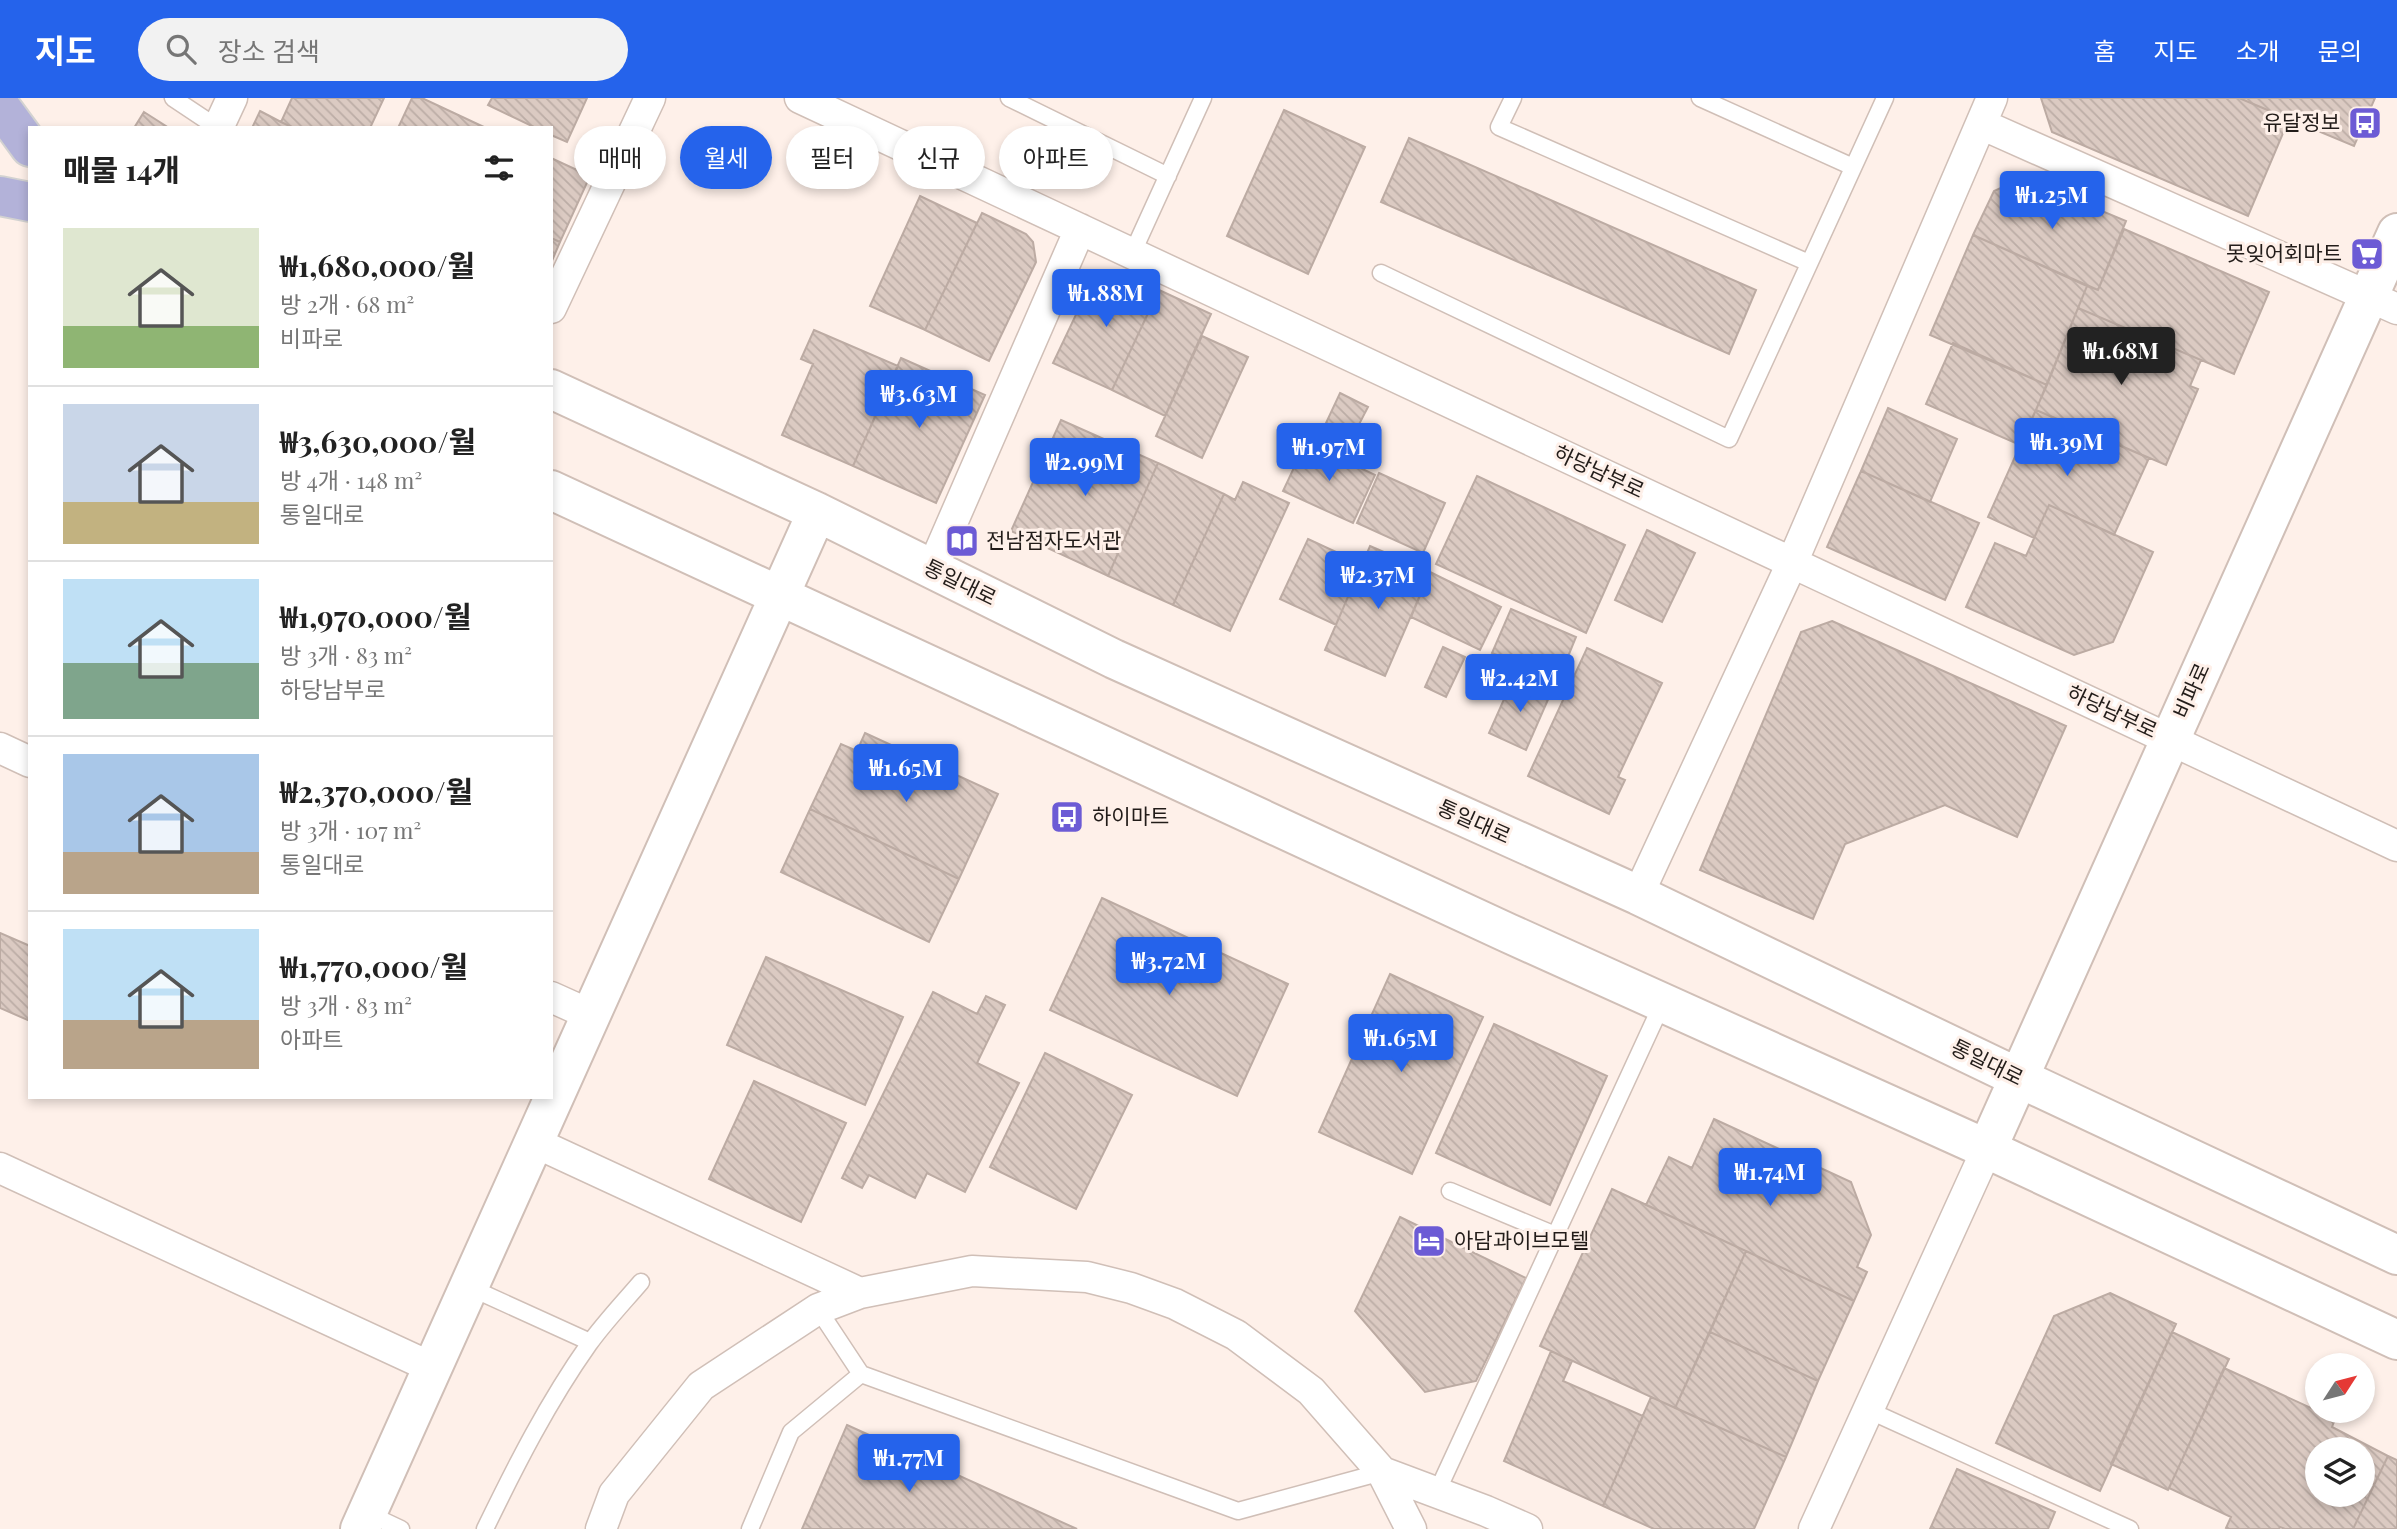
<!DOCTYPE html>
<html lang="ko">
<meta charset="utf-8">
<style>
:root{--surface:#fff;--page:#f2f2f2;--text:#222;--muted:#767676;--line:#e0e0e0;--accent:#2563eb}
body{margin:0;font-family:"Playfair Display","Noto Sans KR",serif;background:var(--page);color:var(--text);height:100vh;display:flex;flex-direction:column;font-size:26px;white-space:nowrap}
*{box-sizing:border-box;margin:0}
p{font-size:23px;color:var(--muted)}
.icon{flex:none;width:38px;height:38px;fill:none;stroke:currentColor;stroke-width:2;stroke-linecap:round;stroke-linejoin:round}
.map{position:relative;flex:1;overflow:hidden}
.drawer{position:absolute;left:28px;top:28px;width:525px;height:973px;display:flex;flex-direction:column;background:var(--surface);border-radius:0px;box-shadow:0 4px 10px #0003}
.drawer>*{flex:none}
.top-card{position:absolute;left:574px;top:28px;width:665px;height:63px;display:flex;gap:14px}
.needle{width:46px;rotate:54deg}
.controls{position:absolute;left:2305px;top:1255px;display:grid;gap:14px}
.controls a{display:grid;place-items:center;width:70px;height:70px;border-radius:50%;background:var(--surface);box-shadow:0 4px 10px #0003;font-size:35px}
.price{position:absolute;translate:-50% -60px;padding:0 16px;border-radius:7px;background:var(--accent);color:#fff;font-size:23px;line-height:46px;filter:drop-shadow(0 2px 4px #0008)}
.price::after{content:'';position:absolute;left:50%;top:42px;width:21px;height:16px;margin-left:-10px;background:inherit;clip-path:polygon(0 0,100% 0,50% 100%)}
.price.selected{background:#222;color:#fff}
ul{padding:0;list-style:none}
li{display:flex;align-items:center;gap:21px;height:175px;padding:0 35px}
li+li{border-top:2px solid var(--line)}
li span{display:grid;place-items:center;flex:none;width:196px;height:140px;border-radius:0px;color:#555}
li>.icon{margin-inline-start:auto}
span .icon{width:84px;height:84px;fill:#fffc;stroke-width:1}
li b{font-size:30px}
h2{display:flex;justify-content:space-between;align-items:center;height:84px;padding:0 35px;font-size:30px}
.chip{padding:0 24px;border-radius:32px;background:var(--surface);box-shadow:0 4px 10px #0003;font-size:24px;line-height:63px}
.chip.selected{background:var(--accent);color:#fff}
header{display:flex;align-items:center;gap:42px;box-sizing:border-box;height:98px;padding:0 35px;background:var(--accent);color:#fff}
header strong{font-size:33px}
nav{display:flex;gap:38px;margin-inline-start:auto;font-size:24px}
.search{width:490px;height:63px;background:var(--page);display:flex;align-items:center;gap:18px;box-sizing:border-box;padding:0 24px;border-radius:38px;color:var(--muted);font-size:26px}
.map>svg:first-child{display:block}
.building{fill:url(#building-back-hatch);stroke:#bcaba3;stroke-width:2;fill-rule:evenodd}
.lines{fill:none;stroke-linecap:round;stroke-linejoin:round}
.lane-casing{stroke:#d0bfb7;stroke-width:19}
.street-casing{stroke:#d0bfb7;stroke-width:33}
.secondary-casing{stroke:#d0bfb7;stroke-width:42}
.primary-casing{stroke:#d3d2d1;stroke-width:42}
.lane{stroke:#fff;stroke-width:16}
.street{stroke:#fff;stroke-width:30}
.secondary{stroke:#fff;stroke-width:38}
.primary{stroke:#b3b2d9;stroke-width:38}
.labels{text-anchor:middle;stroke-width:6;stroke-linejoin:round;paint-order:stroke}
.poi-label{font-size:21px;fill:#221c19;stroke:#fef0e9;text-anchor:start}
.street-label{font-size:21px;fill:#221c19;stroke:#fef0e9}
</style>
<header>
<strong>지도</strong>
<div class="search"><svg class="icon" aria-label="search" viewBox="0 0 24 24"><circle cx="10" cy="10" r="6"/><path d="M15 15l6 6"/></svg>장소 검색</div>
<nav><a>홈</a><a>지도</a><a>소개</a><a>문의</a></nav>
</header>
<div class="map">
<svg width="2397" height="1431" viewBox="0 0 2397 1431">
<defs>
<pattern id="building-back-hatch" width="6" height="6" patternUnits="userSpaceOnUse" patternTransform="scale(1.75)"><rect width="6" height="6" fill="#dbcac2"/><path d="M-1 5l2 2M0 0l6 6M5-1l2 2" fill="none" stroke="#bcada6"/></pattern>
</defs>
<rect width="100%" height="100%" fill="#fef0e9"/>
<!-- building -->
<path class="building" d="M 292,0 L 384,0 L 370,30 L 294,30 L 281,24 Z
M 412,0 L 422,0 L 486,30 L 398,30 Z
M 492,0 L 587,0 L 567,44 L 551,37 L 551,30 L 536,30 L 488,7 Z
M 2041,0 L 2239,0 L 2289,21 L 2248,118 L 2052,34 Z
M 2239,0 L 2375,0 L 2354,48 Z
M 1284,12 L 1365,49 L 1308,176 L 1227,138 Z
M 260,13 L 281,24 L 294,30 L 252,30 Z
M 144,14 L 169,30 L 134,30 Z
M 1409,40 L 1756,192 L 1729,256 L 1381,104 Z
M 551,60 L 590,78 L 560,144 L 551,140 Z
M 2023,80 L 2126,123 L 2098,192 L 1973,137 L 1994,93 Z
M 920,98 L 977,125 L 925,232 L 870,208 Z
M 982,115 L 1026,136 L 1033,144 L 1036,164 L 989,263 L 925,232 Z
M 2124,131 L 2269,194 L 2234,276 L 2078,210 L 2087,188 L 2098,192 Z
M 1973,137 L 2087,188 L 2047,287 L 1930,237 Z
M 551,140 L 560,144 L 551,165 Z
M 1119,176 L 1158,194 L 1112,292 L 1053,265 L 1091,185 Z
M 1159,192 L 1211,216 L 1165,318 L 1112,292 Z
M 2078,210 L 2201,262 L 2190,288 L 2198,291 L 2166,367 L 2036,312 Z
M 814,232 L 898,268 L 853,368 L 782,337 L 813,266 L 801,261 Z
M 1202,238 L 1248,259 L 1202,360 L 1156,338 Z
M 1953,245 L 2047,287 L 2020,347 L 1926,306 Z
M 901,260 L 985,297 L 936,405 L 853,368 Z
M 1340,295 L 1368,309 L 1353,338 L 1326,325 Z
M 1888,310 L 1957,341 L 1930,404 L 1861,373 Z
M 2036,312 L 2149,360 L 2114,437 L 2049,407 L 2034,440 L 1988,419 Z
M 1061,322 L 1158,365 L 1108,478 L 1011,433 Z
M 1306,344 L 1375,377 L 1353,425 L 1283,393 Z
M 1158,365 L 1224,396 L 1173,507 L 1108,478 Z
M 1861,373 L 1979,425 L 1945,502 L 1827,449 Z
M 1379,375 L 1445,405 L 1423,455 L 1357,425 Z
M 1477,378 L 1625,447 L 1586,535 L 1436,466 Z
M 1243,384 L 1289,405 L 1230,533 L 1173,507 L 1224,396 L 1235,402 Z
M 2049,407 L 2153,454 L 2113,544 L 2074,557 L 1966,509 L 1995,445 L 2026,458 Z
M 1647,432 L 1695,455 L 1662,524 L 1615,502 Z
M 1308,441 L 1362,466 L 1336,527 L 1280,501 Z
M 1370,448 L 1430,474 L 1385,578 L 1325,552 Z
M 1430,474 L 1501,509 L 1480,552 L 1411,519 Z
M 1511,511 L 1576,539 L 1558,583 L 1492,555 Z
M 1832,523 L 2066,628 L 2017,739 L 1945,707 L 1845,746 L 1813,821 L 1700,772 L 1801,534 Z
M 1443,549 L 1465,559 L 1446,599 L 1425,589 Z
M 1587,550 L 1662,585 L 1618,679 L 1625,682 L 1609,716 L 1528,678 Z
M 1513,581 L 1550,597 L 1526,652 L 1489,635 Z
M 865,635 L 998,696 L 959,781 L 810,711 L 841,646 L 857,653 Z
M 810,711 L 959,781 L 929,844 L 781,774 Z
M 1102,800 L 1288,886 L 1237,998 L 1050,912 Z
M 0,835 L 30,848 L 30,923 L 0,910 Z
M 766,859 L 903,919 L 865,1007 L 727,947 Z
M 1390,876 L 1483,919 L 1412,1076 L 1319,1034 Z
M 933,894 L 977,916 L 986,898 L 1005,907 L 977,965 L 1019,985 L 965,1094 L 927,1075 L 915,1100 L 869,1077 L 862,1090 L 842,1080 Z
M 1494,926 L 1607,978 L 1550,1107 L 1436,1055 Z
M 1045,955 L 1132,997 L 1076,1111 L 990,1069 Z
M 754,983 L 846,1025 L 801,1124 L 709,1081 Z
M 1714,1021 L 1851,1084 L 1871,1137 L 1857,1169 L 1867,1174 L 1854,1203 L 1646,1107 L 1669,1059 L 1692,1070 Z
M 1612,1091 L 1746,1153 L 1675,1310 L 1540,1248 Z
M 1400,1119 L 1526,1180 L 1476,1283 L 1425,1294 L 1355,1213 Z
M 1746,1153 L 1854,1203 L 1818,1283 L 1710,1234 Z
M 2110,1195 L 2176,1226 L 2100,1393 L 1996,1345 L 2054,1218 Z
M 1710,1234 L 1818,1283 L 1786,1359 L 1675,1310 Z
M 2172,1234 L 2229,1261 L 2168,1392 L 2111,1366 Z
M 1551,1253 L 1572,1263 L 1563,1283 L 1643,1318 L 1603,1408 L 1504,1363 Z
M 2224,1270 L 2335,1321 L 2332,1329 L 2388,1358 L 2353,1431 L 2285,1431 L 2280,1429 L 2279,1431 L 2229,1431 L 2226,1430 L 2231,1419 L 2169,1390 ZM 2317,1351 L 2362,1351 L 2362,1396 L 2317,1396 Z
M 1651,1299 L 1786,1359 L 1754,1431 L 1654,1431 L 1603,1408 Z
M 847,1327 L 1077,1431 L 802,1431 Z
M 2388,1358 L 2397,1362 L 2397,1431 L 2353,1431 Z
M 1957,1371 L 2055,1414 L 2048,1431 L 1930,1431 Z"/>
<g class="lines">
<defs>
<path id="lane" d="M 173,0 L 218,30
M 1009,0 L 1168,78
M 1513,0 L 1499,29 L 1809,165
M 1700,0 L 1853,69
M 1132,156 L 1203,0
M 1381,175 L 1729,341 L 1885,0
M 1450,1093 L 1555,1137
M 469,1189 L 590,1244
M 818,1211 L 861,1276 L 1238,1413 L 1382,1374
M 1868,1312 L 2130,1431
M 1437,1394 L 1663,904
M 367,1415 L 401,1431
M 485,1431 C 516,1367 548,1304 589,1246 C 604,1225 623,1205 641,1184
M 750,1431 L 791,1334 L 861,1276"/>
<path id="street" d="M 800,0 L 2397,748
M 1981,26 L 2397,211
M 218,30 L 232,0
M 551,210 L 650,0
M 932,471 L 1080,131
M 0,650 L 30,664
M 1638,797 L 1792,465 L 1992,0
M 551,899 L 591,917
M 534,1044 L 860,1195
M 0,1070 L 433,1270
M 1382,1374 L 1486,1413 L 1527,1431
M 601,1431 L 614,1396 L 701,1288 L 818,1211 L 860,1195 L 972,1173 L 1087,1179 L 1131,1190 L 1175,1206 L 1236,1237 L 1311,1293 L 1382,1374 L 1411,1431
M 1814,1431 L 1987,1051"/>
<path id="secondary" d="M 551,291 L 817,414 L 1114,561 L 1638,797 L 2019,980 L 2397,1157
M 551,392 L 1508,835 L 1987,1051 L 2397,1242
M 1987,1051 L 2397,135
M 360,1431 L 817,414"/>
<path id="primary" d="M 0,8 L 30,49
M 0,98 L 30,104"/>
</defs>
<!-- lane casing -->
<use href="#lane" class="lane-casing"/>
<!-- street casing -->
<use href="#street" class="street-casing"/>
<!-- secondary casing -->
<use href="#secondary" class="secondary-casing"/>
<!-- primary casing -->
<use href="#primary" class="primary-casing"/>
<!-- lane -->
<use href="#lane" class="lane"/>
<!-- street -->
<use href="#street" class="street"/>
<!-- secondary -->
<use href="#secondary" class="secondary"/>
<!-- primary -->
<use href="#primary" class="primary"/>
</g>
<!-- icons -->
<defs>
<symbol id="bus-square" viewBox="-11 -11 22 22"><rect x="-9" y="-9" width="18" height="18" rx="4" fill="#6c5bd5" stroke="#fef0e9"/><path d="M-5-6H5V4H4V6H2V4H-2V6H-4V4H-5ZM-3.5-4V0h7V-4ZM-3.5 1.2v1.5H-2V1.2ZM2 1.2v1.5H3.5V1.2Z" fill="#fff"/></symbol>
<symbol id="supermarket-square" viewBox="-11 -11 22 22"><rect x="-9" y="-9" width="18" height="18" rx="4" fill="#6c5bd5" stroke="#fef0e9"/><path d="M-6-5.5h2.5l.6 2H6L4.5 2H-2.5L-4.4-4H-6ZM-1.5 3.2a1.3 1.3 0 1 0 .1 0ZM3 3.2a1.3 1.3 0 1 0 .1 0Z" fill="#fff"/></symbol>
<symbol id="library-square" viewBox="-11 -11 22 22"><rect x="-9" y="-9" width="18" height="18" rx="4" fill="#6c5bd5" stroke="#fef0e9"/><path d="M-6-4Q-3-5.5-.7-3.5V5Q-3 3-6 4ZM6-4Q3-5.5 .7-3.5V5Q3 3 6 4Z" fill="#fff"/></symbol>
<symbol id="hotel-square" viewBox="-11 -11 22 22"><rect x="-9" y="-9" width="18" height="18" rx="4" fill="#6c5bd5" stroke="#fef0e9"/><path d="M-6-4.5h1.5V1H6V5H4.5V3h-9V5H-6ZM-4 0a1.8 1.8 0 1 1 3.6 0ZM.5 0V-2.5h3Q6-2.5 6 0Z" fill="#fff"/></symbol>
</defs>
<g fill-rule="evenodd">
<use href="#bus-square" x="2346" y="6" width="38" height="38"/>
<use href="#supermarket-square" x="2348" y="137" width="38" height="38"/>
<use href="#library-square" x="943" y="424" width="38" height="38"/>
<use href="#bus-square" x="1048" y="700" width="38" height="38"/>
<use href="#hotel-square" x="1410" y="1124" width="38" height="38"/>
</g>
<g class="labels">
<!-- poi labels -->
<g class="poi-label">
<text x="2340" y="32" text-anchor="end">유달정보</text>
<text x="2342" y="163" text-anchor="end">못잊어회마트</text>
<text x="986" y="450">전남점자도서관</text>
<text x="1092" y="726">하이마트</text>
<text x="1454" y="1150">아담과이브모텔</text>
</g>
<!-- street labels -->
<g class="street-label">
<text transform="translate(1599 374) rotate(25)" y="7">하당남부로</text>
<text transform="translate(960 485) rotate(26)" y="7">통일대로</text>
<text transform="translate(2192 593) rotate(-66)" y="7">비파로</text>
<text transform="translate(2112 614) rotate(25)" y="7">하당남부로</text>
<text transform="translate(1474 724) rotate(24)" y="7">통일대로</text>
<text transform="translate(1987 965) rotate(26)" y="7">통일대로</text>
</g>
</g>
</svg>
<div class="controls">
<a><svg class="needle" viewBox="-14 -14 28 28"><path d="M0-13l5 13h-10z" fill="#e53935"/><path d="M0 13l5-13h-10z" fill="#767676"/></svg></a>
<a><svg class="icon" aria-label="layers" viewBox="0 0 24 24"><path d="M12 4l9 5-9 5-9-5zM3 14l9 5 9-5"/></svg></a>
</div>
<b class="price" style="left:2052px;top:133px">₩1.25M</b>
<b class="price" style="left:1106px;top:231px">₩1.88M</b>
<b class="price selected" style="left:2121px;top:289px">₩1.68M</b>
<b class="price" style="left:919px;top:332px">₩3.63M</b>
<b class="price" style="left:2067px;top:380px">₩1.39M</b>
<b class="price" style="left:1329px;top:385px">₩1.97M</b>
<b class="price" style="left:1085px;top:400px">₩2.99M</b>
<b class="price" style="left:1378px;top:513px">₩2.37M</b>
<b class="price" style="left:1520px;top:616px">₩2.42M</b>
<b class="price" style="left:906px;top:706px">₩1.65M</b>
<b class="price" style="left:1169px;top:899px">₩3.72M</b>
<b class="price" style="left:1401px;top:976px">₩1.65M</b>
<b class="price" style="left:1770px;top:1110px">₩1.74M</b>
<b class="price" style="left:909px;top:1396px">₩1.77M</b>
<div class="top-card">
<a class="chip">매매</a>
<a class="chip selected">월세</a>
<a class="chip">필터</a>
<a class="chip">신규</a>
<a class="chip">아파트</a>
</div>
<section class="drawer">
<h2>매물 14개<svg class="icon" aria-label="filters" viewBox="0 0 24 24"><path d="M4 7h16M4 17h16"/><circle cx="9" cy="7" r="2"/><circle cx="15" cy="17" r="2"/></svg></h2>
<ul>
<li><span style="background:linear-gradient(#dfe7d0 70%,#8fb573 0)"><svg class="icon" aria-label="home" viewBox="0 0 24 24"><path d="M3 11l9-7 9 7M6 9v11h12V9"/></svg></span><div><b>₩1,680,000/월</b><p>방 2개 · 68 m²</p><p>비파로</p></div></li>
<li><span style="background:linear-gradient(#c9d6e8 70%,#c2b280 0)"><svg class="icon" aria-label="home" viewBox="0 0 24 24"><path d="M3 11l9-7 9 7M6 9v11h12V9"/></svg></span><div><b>₩3,630,000/월</b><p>방 4개 · 148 m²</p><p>통일대로</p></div></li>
<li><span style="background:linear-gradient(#bfe0f5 60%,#7fa58c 0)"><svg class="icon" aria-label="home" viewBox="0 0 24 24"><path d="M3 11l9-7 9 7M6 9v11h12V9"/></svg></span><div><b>₩1,970,000/월</b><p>방 3개 · 83 m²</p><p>하당남부로</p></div></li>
<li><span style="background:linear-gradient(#a9c7e8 70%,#b9a48a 0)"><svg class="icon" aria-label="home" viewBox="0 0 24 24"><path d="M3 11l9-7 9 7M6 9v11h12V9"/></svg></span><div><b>₩2,370,000/월</b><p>방 3개 · 107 m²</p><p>통일대로</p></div></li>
<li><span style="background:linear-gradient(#bfe0f5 65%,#b9a48a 0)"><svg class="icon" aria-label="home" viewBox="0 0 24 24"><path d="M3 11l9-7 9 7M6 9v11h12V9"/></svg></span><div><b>₩1,770,000/월</b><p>방 3개 · 83 m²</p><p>아파트</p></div></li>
</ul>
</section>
</div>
